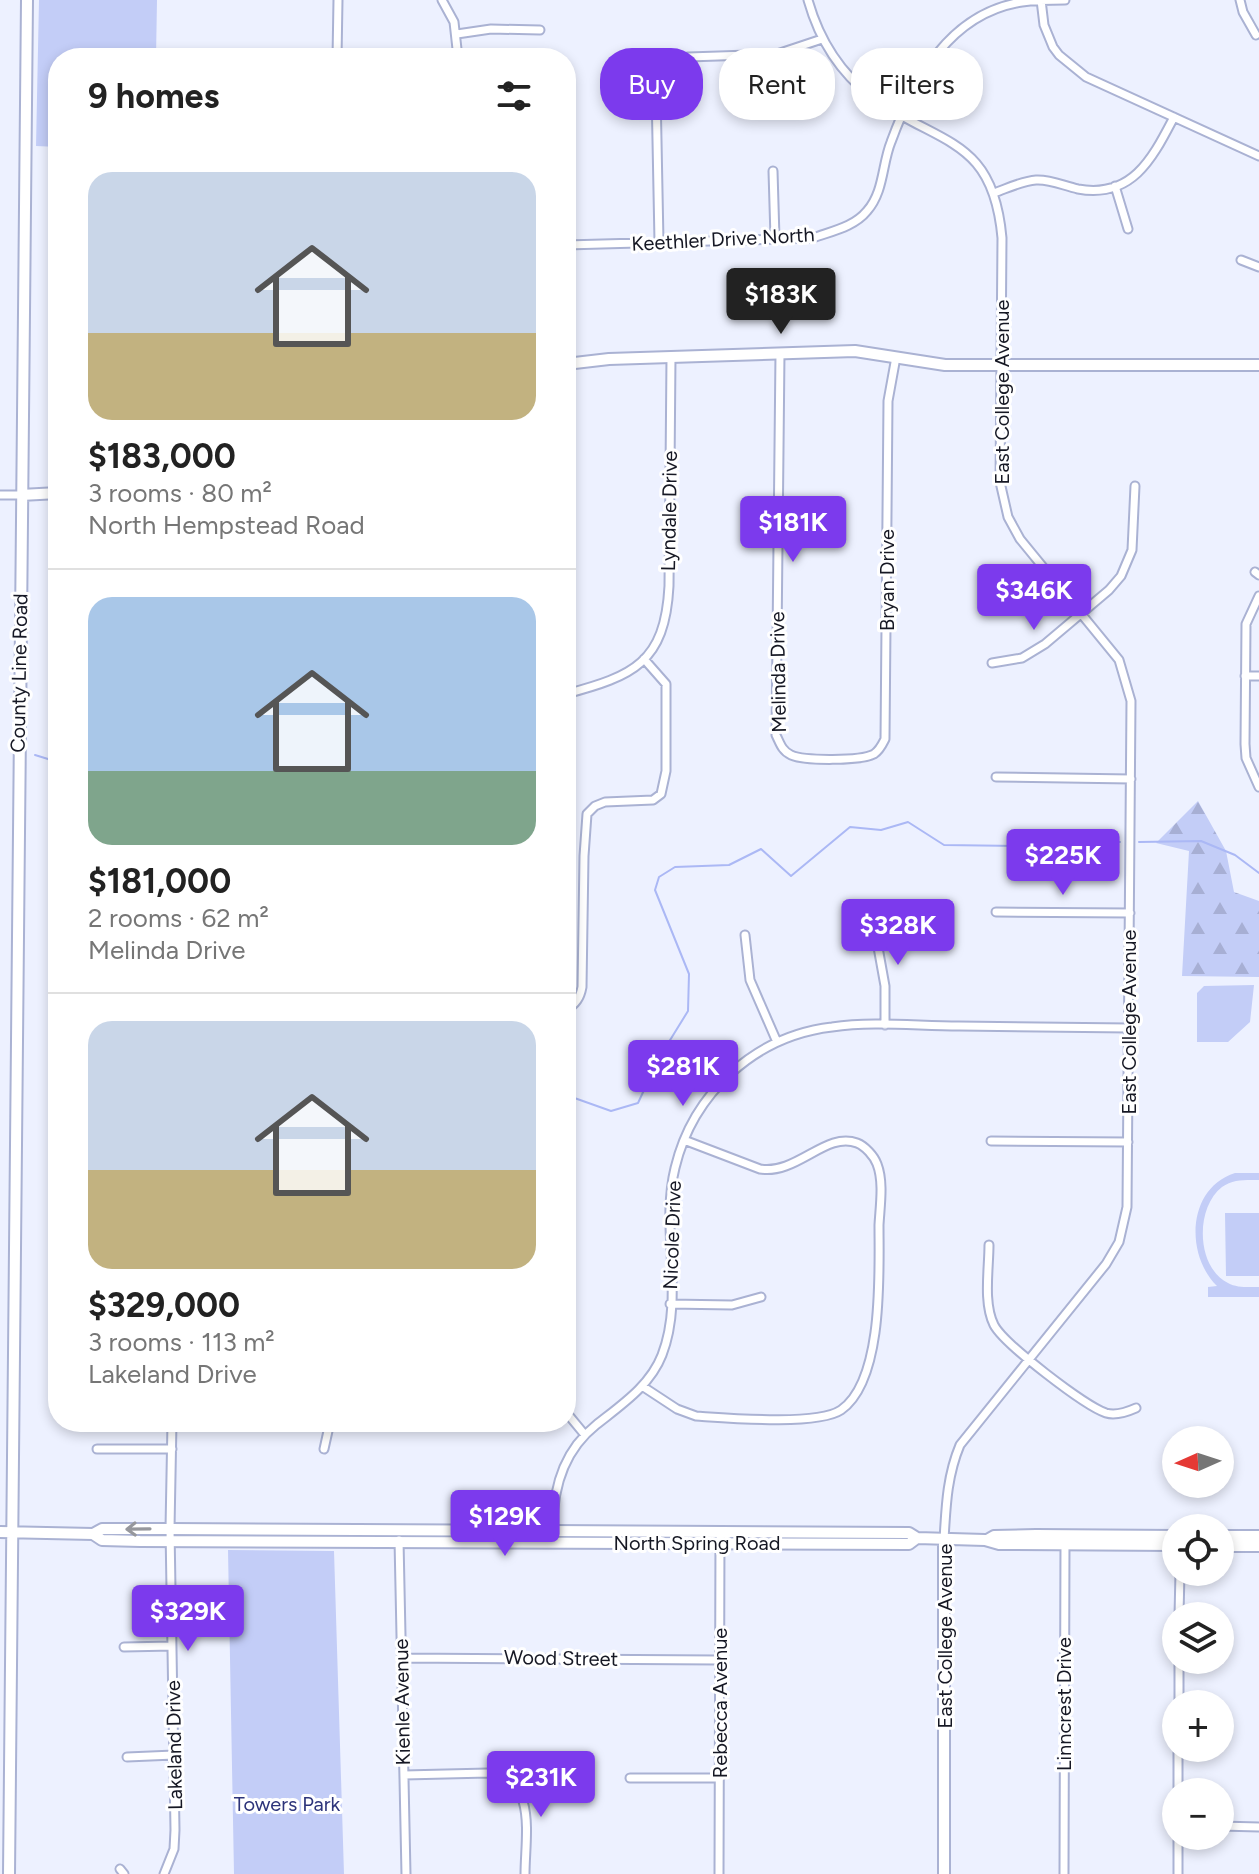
<!DOCTYPE html>
<meta charset="utf-8">
<style>
:root{--surface:#fff;--page:#f2f2f2;--text:#222;--muted:#767676;--line:#e0e0e0;--accent:#7c3aed}
body{margin:0;font-family:Figtree,sans-serif;background:var(--page);color:var(--text);height:100vh;display:flex;flex-direction:column;font-size:30px;white-space:nowrap}
*{box-sizing:border-box;margin:0}
p{font-size:26px;color:var(--muted)}
.icon{flex:none;width:44px;height:44px;fill:none;stroke:currentColor;stroke-width:2;stroke-linecap:round;stroke-linejoin:round}
.map{position:relative;flex:1;overflow:hidden}
.panel{position:absolute;left:48px;top:48px;width:528px;height:1384px;display:flex;flex-direction:column;background:var(--surface);border-radius:32px;box-shadow:0 4px 12px #0003}
.panel>*{flex:none}
.hud{position:absolute;left:600px;top:48px;width:538px;height:72px;display:flex;gap:16px}
.needle{width:52px;rotate:267deg}
.tools{position:absolute;left:1162px;top:1426px;display:grid;gap:16px}
.tools a{display:grid;place-items:center;width:72px;height:72px;border-radius:50%;background:var(--surface);box-shadow:0 4px 12px #0003;font-size:40px}
.price{position:absolute;translate:-50% -68px;padding:0 18px;border-radius:8px;background:var(--accent);color:#fff;font-size:26px;line-height:52px;filter:drop-shadow(0 2px 4px #0008)}
.price::after{content:'';position:absolute;left:50%;top:48px;width:24px;height:18px;margin-left:-12px;background:inherit;clip-path:polygon(0 0,100% 0,50% 100%)}
.price.current{background:#222;color:#fff}
ul{padding:0;list-style:none}
li{display:grid;align-content:center;gap:16px;height:424px;padding:0 40px}
li+li{border-top:2px solid var(--line)}
li span{display:grid;place-items:center;height:248px;border-radius:24px;color:#555}
li>.icon{margin-inline-start:auto}
span .icon{width:144px;height:144px;fill:#fffc;stroke-width:1}
li b{font-size:34px}
h2{display:flex;justify-content:space-between;align-items:center;height:96px;padding:0 40px;font-size:34px}
.tag{padding:0 28px;border-radius:32px;background:var(--surface);box-shadow:0 4px 12px #0003;font-size:28px;line-height:72px}
.tag.current{background:var(--accent);color:#fff}
.map>svg:first-child{display:block}
.forest{fill:url(#forest-firs)}
.park{fill:#c3cdf7}
.water{fill:#abb8f5}
.lines{fill:none;stroke-linecap:round;stroke-linejoin:round}
.stream{stroke:#abb8f5;stroke-width:2}
.street-casing{stroke:#aab2d3;stroke-width:11}
.secondary-casing{stroke:#aab2d3;stroke-width:14}
.street{stroke:#fff;stroke-width:7}
.secondary{stroke:#fff;stroke-width:10}
.oneway{stroke:#96979c}
.labels{text-anchor:middle;stroke-width:6;stroke-linejoin:round;paint-order:stroke}
.street-label{font-size:20px;fill:#161824;stroke:#fff}
.park-label{font-size:20px;fill:#2d347a;stroke:#fff}
</style>
<div class="map">
<svg width="1259" height="1874" viewBox="0 0 1259 1874">
<defs>
<pattern id="forest-firs" width="22" height="20" patternUnits="userSpaceOnUse" patternTransform="scale(2)"><rect width="22" height="20" fill="#c3cdf7"/><path d="M5 1l3.5 6h-7zM16 11l3.5 6h-7z" fill="#a7afd4"/></pattern>
</defs>
<rect width="100%" height="100%" fill="#edf1ff"/>
<!-- forest -->
<path class="forest" d="M 1198,801 L 1226,851 L 1234,892 L 1259,901 L 1259,977 L 1182,976 L 1189,851 L 1156,843 Z"/>
<!-- park -->
<path class="park" d="M 39,0 L 157,0 L 156,58 L 58,58 L 58,147 L 36,146 Z
M 1254,985 L 1250,1022 L 1228,1042 L 1197,1042 L 1197,993 L 1204,986 Z
M 1235,1173 L 1259,1173 L 1259,1180 C 1246,1180 1233,1179 1222,1187 C 1195,1208 1196,1267 1228,1283 C 1237,1288 1248,1287 1259,1287 L 1259,1297 L 1208,1297 L 1208,1287 L 1217,1286 C 1185,1255 1187,1188 1235,1173 Z
M 1225,1213 L 1259,1213 L 1259,1276 L 1226,1276 Z
M 228,1550 L 334,1551 L 344,1874 L 234,1874 Z"/>
<!-- water -->
<path class="water" d="M 58,786 L 58,868 L 53,803 Z"/>
<g class="lines">
<!-- stream -->
<path class="stream" d="M 35,755 L 48,759 L 58,767
M 1139,842 L 1201,841 L 1235,855 L 1259,873
M 566,1095 L 611,1111 L 638,1103 L 659,1058 L 688,1011 L 689,974 L 655,890 L 659,877 L 675,867 L 729,865 L 761,849 L 791,876 L 850,827 L 881,830 L 908,822 L 944,845 L 1027,846 L 1120,842"/>
<defs>
<path id="street" d="M 442,0 L 454,22 L 458,58
M 808,0 C 819,39 839,72 872,97 C 939,146 993,136 1002,238 L 1000,482 L 1008,517 L 1020,539 L 1119,660 L 1131,701 L 1127,1207 L 1119,1242 L 1106,1264 L 960,1445 C 947,1476 946,1506 944,1540
M 1041,0 L 1044,25 L 1053,47 L 1059,55 L 1086,77 L 1259,156
M 1240,0 L 1243,12 L 1256,35
M 457,34 L 491,29 L 540,30
M 337,58 L 338,0
M 773,171 L 775,238
M 1115,186 L 1128,229
M 994,193 C 1008,188 1022,181 1036,180 C 1050,179 1064,186 1078,189 C 1133,199 1153,157 1174,117
M 659,242 L 656,90 C 658,69 667,60 688,57 L 777,54 L 822,39
M 566,245 L 813,238 C 832,231 854,227 867,211 C 884,192 882,164 891,142 C 914,79 950,13 1022,2 C 1037,0 1051,0 1065,0
M 1241,260 L 1259,267
M 780,353 L 776,735 C 780,743 782,751 791,755 C 804,761 861,761 874,754 C 880,750 882,745 885,739 L 888,401 L 896,357
M 0,495 L 21,495
M 1255,572 L 1259,575
M 1259,596 L 1246,624 L 1245,744 L 1246,758 L 1259,787
M 992,663 L 1022,658 L 1045,644 L 1109,590 L 1121,576 L 1132,550 L 1135,486
M 1245,676 L 1259,676
M 566,694 C 633,676 665,663 669,586 L 671,357
M 996,777 L 1131,779
M 996,912 L 1130,913
M 872,914 L 885,986 L 885,1025
M 745,935 L 750,980 L 777,1042
M 566,1010 C 576,1004 580,998 582,987 L 584,856 L 587,814 L 595,806 L 605,802 L 653,800 L 661,794 L 666,771 L 666,684 L 644,659
M 991,1141 L 1128,1142
M 989,1245 C 989,1269 983,1303 994,1325 C 1004,1344 1085,1406 1106,1413 C 1116,1416 1127,1412 1136,1408
M 670,1304 L 732,1305 L 761,1297
M 642,1386 L 677,1409 L 696,1416 C 727,1418 817,1426 841,1410 C 884,1380 879,1271 879,1225 C 880,1206 884,1182 877,1164 C 874,1156 865,1146 857,1143 C 826,1131 797,1175 760,1169 L 684,1140
M 566,1412 L 585,1435
M 97,1449 L 172,1449
M 324,1449 L 330,1422
M 553,1533 C 552,1491 562,1452 596,1425 C 621,1405 650,1386 662,1355 C 685,1296 660,1228 675,1168 C 693,1093 755,1036 832,1027 C 873,1021 917,1026 959,1026 C 1016,1027 1073,1027 1129,1028
M 399,1540 L 406,1874
M 1179,1616 L 1180,1572
M 124,1647 L 172,1646
M 402,1658 L 719,1660
M 1179,1704 L 1179,1660
M 127,1757 L 174,1755
M 404,1775 L 488,1773 C 538,1778 525,1837 525,1874
M 630,1778 L 720,1778
M 1178,1792 L 1178,1748
M 1220,1826 L 1259,1827
M 1178,1836 L 1178,1874
M 120,1869 L 124,1874
M 164,1874 L 174,1849 L 175,1830 L 170,1529 L 172,1422
M 719,1874 L 720,1533
M 1064,1874 L 1065,1540"/>
<path id="secondary" d="M 566,364 L 609,359 L 855,351 L 945,365 L 1259,365
M 21,495 L 58,493
M 0,1532 L 93,1534 L 102,1529 L 170,1529 L 909,1533 L 917,1538 L 985,1540 L 999,1544 L 1176,1545
M 93,1534 L 102,1540 L 140,1541 L 909,1544 L 917,1538
M 1220,1536 L 1259,1536
M 944,1540 L 944,1874
M 987,1540 L 994,1536 L 1036,1535 L 1176,1536
M 1220,1546 L 1259,1546
M 9,1874 L 27,0"/>
</defs>
<!-- street casing -->
<use href="#street" class="street-casing"/>
<!-- secondary casing -->
<use href="#secondary" class="secondary-casing"/>
<!-- street -->
<use href="#street" class="street"/>
<!-- secondary -->
<use href="#secondary" class="secondary"/>
</g>
<!-- one-way arrows -->
<defs><path id="oneway-shaft" d="M-6 0H5M1.5-3L5.5 0L1.5 3" fill="none" stroke-width="1.6" stroke-linecap="round" stroke-linejoin="round" transform="scale(2)"/></defs>
<use class="oneway" href="#oneway-shaft" transform="translate(138 1529) rotate(179)"/>
<g class="labels">
<!-- street labels -->
<g class="street-label">
<text transform="translate(723 239) rotate(-3)" y="7">Keethler Drive North</text>
<text transform="translate(1002 392) rotate(-90)" y="7">East College Avenue</text>
<text transform="translate(669 511) rotate(-89)" y="7">Lyndale Drive</text>
<text transform="translate(887 580) rotate(-90)" y="7">Bryan Drive</text>
<text transform="translate(778 672) rotate(-91)" y="7">Melinda Drive</text>
<text transform="translate(19 673) rotate(-89)" y="7">County Line Road</text>
<text transform="translate(1129 1022) rotate(-90)" y="7">East College Avenue</text>
<text transform="translate(672 1235) rotate(-88)" y="7">Nicole Drive</text>
<text x="697" y="1550">North Spring Road</text>
<text transform="translate(945 1636) rotate(-90)" y="7">East College Avenue</text>
<text transform="translate(561 1658) rotate(1)" y="7">Wood Street</text>
<text transform="translate(402 1702) rotate(-91)" y="7">Kienle Avenue</text>
<text transform="translate(720 1703) rotate(-90)" y="7">Rebecca Avenue</text>
<text transform="translate(1064 1704) rotate(-90)" y="7">Linncrest Drive</text>
<text transform="translate(174 1745) rotate(-91)" y="7">Lakeland Drive</text>
</g>
<!-- park labels -->
<g class="park-label">
<text x="287" y="1811">Towers Park</text>
</g>
</g>
</svg>
<div class="tools">
<a><svg class="needle" viewBox="-14 -14 28 28"><path d="M0-13l5 13h-10z" fill="#e53935"/><path d="M0 13l5-13h-10z" fill="#767676"/></svg></a>
<a><svg class="icon" aria-label="locate" viewBox="0 0 24 24"><circle cx="12" cy="12" r="6"/><path d="M12 2v4M12 18v4M2 12h4M18 12h4"/></svg></a>
<a><svg class="icon" aria-label="layers" viewBox="0 0 24 24"><path d="M12 4l9 5-9 5-9-5zM3 14l9 5 9-5"/></svg></a>
<a>+</a>
<a>−</a>
</div>
<b class="price current" style="left:781px;top:336px">$183K</b>
<b class="price" style="left:793px;top:564px">$181K</b>
<b class="price" style="left:1034px;top:632px">$346K</b>
<b class="price" style="left:1063px;top:897px">$225K</b>
<b class="price" style="left:898px;top:967px">$328K</b>
<b class="price" style="left:683px;top:1108px">$281K</b>
<b class="price" style="left:505px;top:1558px">$129K</b>
<b class="price" style="left:188px;top:1653px">$329K</b>
<b class="price" style="left:541px;top:1819px">$231K</b>
<div class="hud">
<a class="tag current">Buy</a>
<a class="tag">Rent</a>
<a class="tag">Filters</a>
</div>
<section class="panel">
<h2>9 homes<svg class="icon" aria-label="filters" viewBox="0 0 24 24"><path d="M4 7h16M4 17h16"/><circle cx="9" cy="7" r="2"/><circle cx="15" cy="17" r="2"/></svg></h2>
<ul>
<li><span style="background:linear-gradient(#c9d6e8 65%,#c2b280 0)"><svg class="icon" aria-label="home" viewBox="0 0 24 24"><path d="M3 11l9-7 9 7M6 9v11h12V9"/></svg></span><div><b>$183,000</b><p>3 rooms · 80 m²</p><p>North Hempstead Road</p></div></li>
<li><span style="background:linear-gradient(#a9c7e8 70%,#7fa58c 0)"><svg class="icon" aria-label="home" viewBox="0 0 24 24"><path d="M3 11l9-7 9 7M6 9v11h12V9"/></svg></span><div><b>$181,000</b><p>2 rooms · 62 m²</p><p>Melinda Drive</p></div></li>
<li><span style="background:linear-gradient(#c9d6e8 60%,#c2b280 0)"><svg class="icon" aria-label="home" viewBox="0 0 24 24"><path d="M3 11l9-7 9 7M6 9v11h12V9"/></svg></span><div><b>$329,000</b><p>3 rooms · 113 m²</p><p>Lakeland Drive</p></div></li>
</ul>
</section>
</div>
